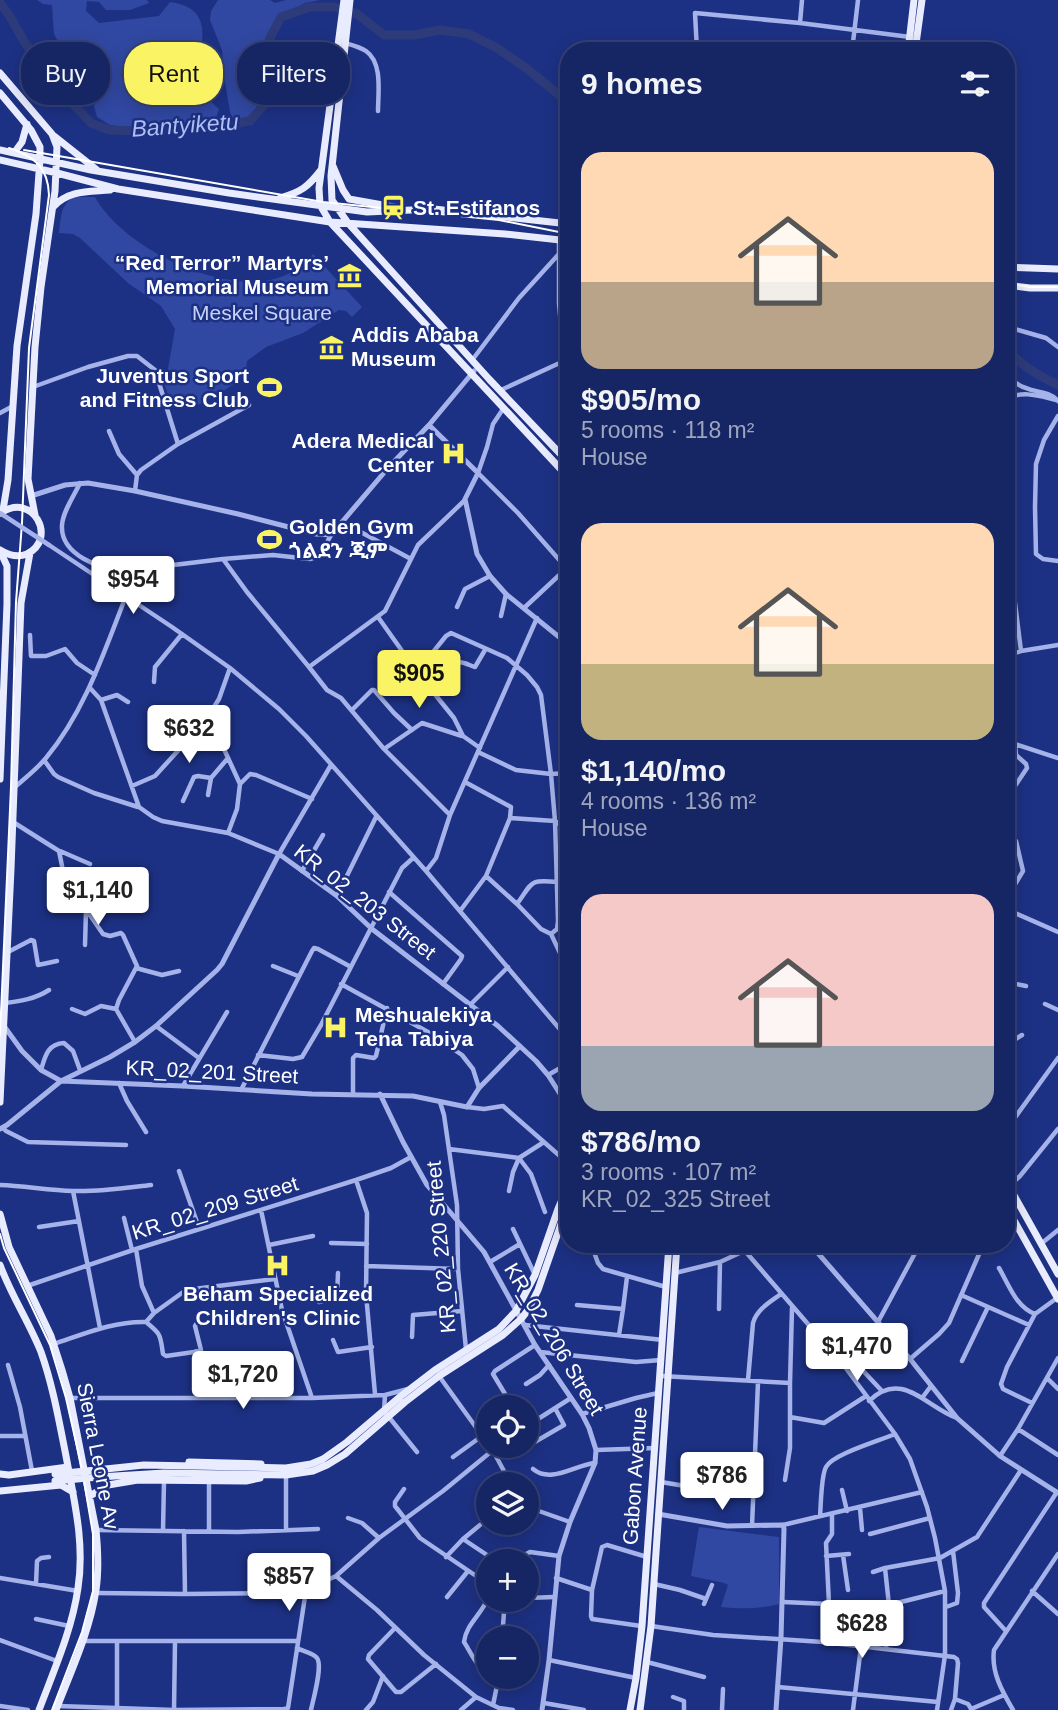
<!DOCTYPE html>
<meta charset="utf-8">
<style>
:root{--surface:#162563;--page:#1f2d69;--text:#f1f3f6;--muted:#9ea5be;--line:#354278;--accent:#faf363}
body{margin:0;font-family:Helvetica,"Noto Sans Ethiopic",sans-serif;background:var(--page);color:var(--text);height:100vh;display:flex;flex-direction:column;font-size:26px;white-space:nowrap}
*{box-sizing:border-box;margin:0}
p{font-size:23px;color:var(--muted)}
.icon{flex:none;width:38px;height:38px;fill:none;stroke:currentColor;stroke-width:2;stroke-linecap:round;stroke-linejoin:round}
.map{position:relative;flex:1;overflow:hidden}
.drawer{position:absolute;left:560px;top:42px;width:455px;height:1211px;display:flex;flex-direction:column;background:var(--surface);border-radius:28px;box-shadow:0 4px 18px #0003,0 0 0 2px var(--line)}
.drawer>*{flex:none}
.banner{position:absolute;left:21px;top:42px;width:434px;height:63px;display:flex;gap:14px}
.fabs{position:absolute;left:476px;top:1395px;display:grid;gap:14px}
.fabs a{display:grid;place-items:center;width:63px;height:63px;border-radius:50%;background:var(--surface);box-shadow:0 4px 18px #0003,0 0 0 2px var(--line);font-size:35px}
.price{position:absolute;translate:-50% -60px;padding:0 16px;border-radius:7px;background:#fff;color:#222;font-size:23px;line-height:46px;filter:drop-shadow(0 2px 4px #0008)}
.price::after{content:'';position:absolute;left:50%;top:42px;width:21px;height:16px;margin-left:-10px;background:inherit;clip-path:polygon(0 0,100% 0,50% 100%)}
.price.on{background:var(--accent);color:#111}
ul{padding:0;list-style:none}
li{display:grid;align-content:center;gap:14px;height:371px;padding:0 21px}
li span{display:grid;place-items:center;height:217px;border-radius:21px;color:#555}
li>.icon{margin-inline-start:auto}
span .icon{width:126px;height:126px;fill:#fffc;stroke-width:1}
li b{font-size:30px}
h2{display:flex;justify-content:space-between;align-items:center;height:84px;padding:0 21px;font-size:30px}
.chip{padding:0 24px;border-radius:28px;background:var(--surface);box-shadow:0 4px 18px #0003,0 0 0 2px var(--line);font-size:24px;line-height:63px}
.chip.on{background:var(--accent);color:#111}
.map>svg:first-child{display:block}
.green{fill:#3148a2}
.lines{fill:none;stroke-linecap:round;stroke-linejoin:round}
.river{stroke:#2d3b7a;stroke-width:9}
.minor{stroke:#a5b3ea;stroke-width:4.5}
.tertiary{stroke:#a5b3ea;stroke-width:5}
.primary{stroke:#e9ecfe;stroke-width:7}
.tram{stroke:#fff;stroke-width:2}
.minor-bridge{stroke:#a5b3ea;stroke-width:4.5}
.primary-bridge{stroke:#e9ecfe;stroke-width:7}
.labels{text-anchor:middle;stroke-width:5;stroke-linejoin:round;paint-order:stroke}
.poi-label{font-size:21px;font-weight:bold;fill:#fff;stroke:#1d3184;text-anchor:start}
.park-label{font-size:21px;fill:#c9d3f8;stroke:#1d3184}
.street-label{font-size:21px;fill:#fff;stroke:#1d3184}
.water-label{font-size:23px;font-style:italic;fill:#b0bef2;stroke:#1d3184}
</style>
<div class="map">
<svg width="1058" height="1710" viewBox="0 0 1058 1710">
<rect width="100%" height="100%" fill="#1d3184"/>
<!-- green -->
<path class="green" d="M 37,0 L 147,0 L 149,3 L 130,10 L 106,10 L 99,2 L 87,1 L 86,11 L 99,23 L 159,16 L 170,2 C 212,8 203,37 198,68 L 185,60 L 171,62 L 156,82 L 156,91 L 177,102 L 196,99 L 209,100 L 219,109 L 214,124 L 175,130 L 131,128 L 110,125 L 97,117 L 94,106 L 106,82 L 112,81 L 97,72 L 82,69 L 75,59 L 61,47 L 54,34 L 52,5 L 43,4 Z
M 218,0 L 270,0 L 275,3 L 286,0 L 320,0 L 305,3 L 287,13 L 273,27 L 267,48 L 265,86 L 259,116 L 252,125 L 236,126 L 230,112 L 224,76 L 222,50 L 210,20 L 211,11 Z
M 75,197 L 95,197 C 123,249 232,302 288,274 C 298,269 306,261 313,254 L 362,307 L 352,317 L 346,311 L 339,310 L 303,333 L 266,347 L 247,361 L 246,371 L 238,381 L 225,390 L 202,403 L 189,408 L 173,408 L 165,386 L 175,329 L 161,306 L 128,283 L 80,238 L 73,234 L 59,233 C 61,219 60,203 75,197 Z
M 699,1527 L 779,1537 L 779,1604 C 760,1609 740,1609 721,1607 L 728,1585 L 724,1583 L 691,1576 Z"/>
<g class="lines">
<!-- river -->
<path class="river" d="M 0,3 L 9,15 L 25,43 L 70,101 L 91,123 L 109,130 L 139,131 L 232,125 L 251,120 L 264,105 L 263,57 L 271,36 L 281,17 L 310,7 L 335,7 L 357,14 L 384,35 L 414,35 L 440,30 L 469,34 L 497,48 L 526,68 L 569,103
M 1006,348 C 1021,366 1038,375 1058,385"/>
<!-- minor -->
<path class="minor" d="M 800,23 L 802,0
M 345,43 C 352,45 360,47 366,51 C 383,63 378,93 378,111
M 697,51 L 695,13 L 800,23 L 910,37
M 852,51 L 858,0
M 1006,323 L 1015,329 L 1046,338 L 1058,347
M 473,359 L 519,298 L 558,255
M 1006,375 C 1012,380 1018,386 1026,388 C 1037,393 1050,391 1058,401
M 33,387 L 88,367 L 128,356 L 137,356 L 155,370 L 178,444
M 501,390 L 564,361 L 559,303 L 559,240
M 1006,399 C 1023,390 1039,396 1056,400
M 503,409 L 493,424 L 487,447 L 478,473 L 518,513 L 569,571
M 0,413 L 13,406
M 1058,416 L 1044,440 L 1036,464 L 1035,507 L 1036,554 L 1043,559 L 1058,561
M 109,431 L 119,454 L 137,475
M 80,483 C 74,496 63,511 62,525 C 60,555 100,569 124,571 L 223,559 L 247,592 L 309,667 L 385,611 L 418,545 L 465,500
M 135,491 L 137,475 L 141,470 L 178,444 L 249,405
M 342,522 L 411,559
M 49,545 L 172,627 L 230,668 L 279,709 L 306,736 L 426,871 L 569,1040
M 223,559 L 273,555 L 310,559 C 322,557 325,545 331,535
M 1015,603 L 1021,651
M 457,607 L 465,589 L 490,576
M 524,608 L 569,566
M 501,616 L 506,594
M 378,617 L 417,672 L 454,718 L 463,736 L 480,748
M 30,635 L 31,656 L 46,656 L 65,649 L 77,663 L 95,675
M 1006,656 L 1021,651 L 1058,645
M 309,667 L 327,690 L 341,698 L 384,749 L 450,815 L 537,618
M 417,672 L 446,636 L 451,633 L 507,658 L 527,675 L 537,687 L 541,695 L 551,774 L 555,821 L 558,921 L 557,929 L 551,934
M 154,682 L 155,667 L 182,634
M 426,683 C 435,676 451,658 464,663 C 468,664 471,666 475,667 L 485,650
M 90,688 L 101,700 L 139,807 L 153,817 L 162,821 L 228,833 L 279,854 L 331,765
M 101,700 L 117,695 L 128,702
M 352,710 L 372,690 L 374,690 L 394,713 L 412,730
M 205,721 L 223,747 L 240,784
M 1006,745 L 1015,744 L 1058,758
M 384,749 L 422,723 L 462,736
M 478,752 L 516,770 L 551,774 L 569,773
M 44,760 L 54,774 L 58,777 L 94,793 L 138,807
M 465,782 L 511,807 L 510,818 L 486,876
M 132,786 L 155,776 L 205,721 L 219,699 L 230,668
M 14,788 C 25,778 37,769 46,758 C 85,711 104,652 126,596
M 1011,792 L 1027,768 L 1026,764 L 1016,755 L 1015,744
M 208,795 L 211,778
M 183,801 L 194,777 L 198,776 L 211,778 L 228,758
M 510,818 L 555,821 L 566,828 L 569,845
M 13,822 L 59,851 L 63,871 L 67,882 L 103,934 L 110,936 L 121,933 L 123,935 L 137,966 L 119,1000 L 116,1009 L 135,1042
M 228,833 L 237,809 L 240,784 L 250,774 L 256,775 L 312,799
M 60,851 L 90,864
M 557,852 L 569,849
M 302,871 L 323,835
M 426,871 L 436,858 L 450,815
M 1006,890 L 1014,886 L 1023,871 L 1016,841
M 389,892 L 462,956 L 461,959 L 443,984
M 337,896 L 376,817
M 517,904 C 533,882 529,879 557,882
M 1006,909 L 1058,932
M 460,911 L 486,876 L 517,904 L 541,929 L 551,934 L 569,972
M 558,926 L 569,927
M 85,945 L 86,911
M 8,952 L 31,940 L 34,941 L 38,965 L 57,961
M 273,966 L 298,976
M 136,968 L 162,975 L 179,971
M 1006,982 L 1026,986
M 341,984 L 428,1032 L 462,1055 L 473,1069 L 479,1088
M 5,1003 C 21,1001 35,999 49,990
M 1045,1004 L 1058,1010
M 470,1005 L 508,967
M 72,1009 L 85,1014 L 101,1006 L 116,1009
M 156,1026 L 199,1058
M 561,1031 L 567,1025 L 569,1018
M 1006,1045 L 1022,1035
M 258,1055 L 293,1059 L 302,1057 L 321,1025 L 402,868 L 413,858
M 41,1070 C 45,1057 47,1044 64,1043 L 73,1051 L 80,1070
M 548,1075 L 569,1063
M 119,1083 L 127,1101 L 146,1132
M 183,1086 L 227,1012
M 241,1090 L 312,951 L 314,948 L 318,949 L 351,967
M 353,1094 L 353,1058 L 356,1055 L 374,1058 L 376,1056 L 387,1008
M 440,1102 L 444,1115 L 457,1205 L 458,1269 L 466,1349
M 467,1107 L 484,1109 L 503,1106 L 569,1164
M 3,1128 L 6,1131 L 28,1142 L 126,1145
M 1006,1130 L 1058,1058
M 449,1149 L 519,1158 L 531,1174 L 545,1212
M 179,1171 L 199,1228
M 356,1180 L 367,1213 L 366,1294 L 375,1394
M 0,1185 C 24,1186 48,1190 73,1191 C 99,1192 125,1188 151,1185
M 1009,1186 L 1020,1176 L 1058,1129
M 73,1191 L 100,1328
M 509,1191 L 513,1172 L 519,1158 L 544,1142
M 261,1210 L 282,1310 L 312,1398
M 124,1218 L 132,1250
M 39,1227 L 79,1221
M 513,1229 L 535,1275
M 331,1243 L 367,1244
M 1042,1243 L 1058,1230
M 591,1244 L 598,1263 L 603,1269 L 666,1287
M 739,1244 L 845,1367 L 895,1434 L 910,1459 L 927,1507 L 935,1538 L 945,1591 L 945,1655 L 937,1710
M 269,1245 L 313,1236
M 136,1249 L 142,1286 L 154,1313
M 490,1262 L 520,1244
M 720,1262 L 744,1251
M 366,1266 L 458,1269
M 999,1268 C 1009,1285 1016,1307 1035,1314
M 338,1273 L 337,1296 L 366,1294
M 675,1273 L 720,1262 L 719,1309
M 27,1286 L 136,1249 L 356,1180 L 391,1168 L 411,1157
M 961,1295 L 1029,1325
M 319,1302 L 337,1296
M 577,1305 L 623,1309 L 627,1277
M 146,1322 C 162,1335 160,1335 163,1354 L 166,1356 L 194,1352 L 201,1350 L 195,1326 L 199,1319
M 878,1322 L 920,1244
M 525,1325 L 663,1340
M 619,1335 L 623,1309
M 412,1337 L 413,1315 L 462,1311
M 333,1340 L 338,1352 L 372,1347
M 54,1344 C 84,1334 114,1321 146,1322 L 154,1313 L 186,1290 L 275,1279
M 540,1352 L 636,1362 L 661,1360
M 851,1358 L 882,1391
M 910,1359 L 939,1334 L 949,1323 L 980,1252 L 985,1250
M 962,1361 L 988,1307
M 8,1365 L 20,1407 L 32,1471
M 439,1376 L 488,1444
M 661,1376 L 790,1383
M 1047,1378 L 1058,1389
M 748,1380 L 753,1323 C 757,1309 770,1302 781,1294
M 526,1384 L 540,1375 L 549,1365
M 385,1395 L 384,1411 L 417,1452
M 71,1398 L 312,1398 L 385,1395 L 408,1389
M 922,1398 L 931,1386
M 869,1401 C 902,1369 926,1407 957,1418
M 1032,1403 L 1003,1389 L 1001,1384 L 1007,1367 L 1035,1314 L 1057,1298
M 513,1407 L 493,1374 L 495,1371 L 535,1345
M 582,1414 L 636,1398 L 658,1393
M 790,1417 L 824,1423 L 866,1396
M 527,1426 L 571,1398
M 527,1429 L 533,1443 L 564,1425 L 555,1408
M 1018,1429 L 1058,1455
M 0,1436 L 25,1436
M 492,1449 L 511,1484
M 596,1450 L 655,1448
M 1000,1456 L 1018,1429 L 1058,1358
M 453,1457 L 482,1436
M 533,1469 C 551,1484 575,1465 595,1463
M 286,1475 L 286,1530
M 785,1480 L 790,1448 L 790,1383 L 792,1308
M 661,1482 L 709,1490
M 404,1489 L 395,1502 L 395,1506 L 420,1538 L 488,1584
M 842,1490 L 847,1511
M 527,1504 L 536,1510 L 570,1522
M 860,1508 L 862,1530
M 820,1516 C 821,1505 821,1476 826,1467 C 833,1454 879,1441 895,1434
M 348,1518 L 362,1523 L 379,1538
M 783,1525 L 922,1492
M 752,1526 L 758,1382
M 96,1530 L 238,1532 L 318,1529
M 163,1531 L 164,1481
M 184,1531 L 185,1594
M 209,1531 L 209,1481
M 870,1534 L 930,1518
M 463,1539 L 480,1525
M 843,1555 L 848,1590
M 826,1556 L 849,1554
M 446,1557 L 463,1539 L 496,1561
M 513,1561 L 530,1552 L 559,1556
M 885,1568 L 889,1605 L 886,1649
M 873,1572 L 885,1568 L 940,1558 L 977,1537 L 1021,1470
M 336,1576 L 377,1610 L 424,1655 L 476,1697 L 499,1708 L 513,1710
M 0,1578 L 78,1591
M 556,1578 L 592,1590 L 591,1616 L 592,1619 L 641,1626
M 36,1584 L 37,1561 L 41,1558 L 49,1557
M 654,1584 L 680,1590 L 706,1599
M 592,1590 L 602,1547 L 607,1545 L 647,1557
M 1032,1591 L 1058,1614
M 96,1593 L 185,1594 L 281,1593 L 306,1590 L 336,1576 L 379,1538 L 443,1491 L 498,1446
M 447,1597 L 468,1571
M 488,1598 C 482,1614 466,1624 464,1642 C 472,1654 475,1665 488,1672
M 527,1598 L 554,1597
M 783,1602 L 829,1604 L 826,1543 L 832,1534 L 832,1514
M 704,1604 L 712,1585
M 889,1605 L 945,1591
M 946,1607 L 957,1603 L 958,1593 L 953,1551
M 36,1619 L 69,1626
M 651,1626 L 713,1635 L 823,1642 L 954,1657 L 957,1659 L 958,1663 L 955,1699
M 395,1628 L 369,1655 L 368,1659 L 396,1692 L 401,1692 L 436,1664
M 1005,1630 L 984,1607 L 984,1603 L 1057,1492
M 502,1638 L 505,1600
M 0,1640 L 57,1661
M 83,1641 L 298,1641
M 297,1648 C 302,1651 314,1653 317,1658 C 323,1666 313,1700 311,1710
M 549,1660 L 636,1678
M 647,1662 L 704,1677
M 778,1687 L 938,1702
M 673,1697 L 684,1701 L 684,1710
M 544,1703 L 584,1710
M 493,1705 L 499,1676
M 0,1706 L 28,1710
M 58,1706 L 174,1710 L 284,1709 L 288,1708 L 306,1590
M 117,1708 L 117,1642
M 971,1709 L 1004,1695
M 174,1710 L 175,1642
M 366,1710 L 373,1702 L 383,1676
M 461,1710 L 476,1697
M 722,1710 L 723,1689
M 853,1710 L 861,1647
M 951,1710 L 955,1699 L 968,1704 L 972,1710
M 1013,1710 C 1002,1691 991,1672 994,1650 L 1058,1554"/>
<!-- tertiary -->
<path class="tertiary" d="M 429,425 L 478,473 L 465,499 L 477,554 L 490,576 L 506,594 L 569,645
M 31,496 L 65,485 L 88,483 L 135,491 L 238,514 L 316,534 L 331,535 L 388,468 L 429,425 L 474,371
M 4,1026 L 22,1051 L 41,1070 L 61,1081 L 183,1086 L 312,1094 L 413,1096 L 467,1107 L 479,1088 L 520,1046
M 380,1094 L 403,1142 L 427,1185 L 484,1252 L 535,1345 L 582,1414 L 589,1428 L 596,1450 L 595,1463 L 570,1522 L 559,1556 L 549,1660 L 542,1710
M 0,1129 L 7,1125 L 61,1081 L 110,1057 L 135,1042 L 156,1026 L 217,970 L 222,964 L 279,854 L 337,896 L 372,929 L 498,1026 L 536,1061 L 548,1075 L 569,1108
M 810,1244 L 910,1359 L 957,1418 L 1000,1456 L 1058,1493
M 658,1514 L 727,1526 L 783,1525 L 784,1529 L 781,1638 L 776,1710"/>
<!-- primary -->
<path class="primary" d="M 344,0 L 319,188 L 320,205 L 330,222 L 569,478
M 350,0 L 331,176 L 332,200 L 348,223 L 489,379 L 569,463
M 908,51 L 914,0
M 915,51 L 922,0
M 0,73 L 52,134 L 57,147 L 55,191 L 41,287 L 35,347 L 28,479 L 35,515
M 0,93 L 31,130 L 40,147 L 40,159 L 36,214 L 17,346 L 8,480 L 3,510
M 54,136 L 97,170
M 0,150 L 91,170 L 229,193 L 367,212 L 434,209 L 569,224
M 14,153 L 22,142 L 27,124
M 0,160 L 57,173 L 118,189 L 330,222 L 505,234 L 569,241
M 333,166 L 343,190 L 349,199 L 394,207
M 280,198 C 301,192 308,187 321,170
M 53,207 C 69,190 88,192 110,190
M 1006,267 L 1058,269
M 1006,285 L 1030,288 L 1058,288
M 0,550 C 8,555 17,558 27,554 C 58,539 33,491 1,513
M 0,551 L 7,566 L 7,604 L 0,779
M 0,1102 L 11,869 L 21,603 L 30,553
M 1006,1181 L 1058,1274
M 1006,1206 L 1058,1299
M 0,1214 L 9,1247 L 51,1336 L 62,1370 L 70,1398 L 96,1530 C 98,1550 99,1570 96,1590 C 90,1631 71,1671 56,1710
M 0,1265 C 11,1295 29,1322 41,1352 C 53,1386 59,1421 66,1456 C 74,1500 85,1543 78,1588 C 72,1630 54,1670 39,1710
M 189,1462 L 261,1464
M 96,1470 L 144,1465 L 286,1468 L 311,1464 L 323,1459 L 347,1442 L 401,1396 L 435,1370 L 499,1329 L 516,1311 L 535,1275 L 558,1209 L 569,1184
M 0,1474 L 9,1475 L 68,1467
M 99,1477 L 164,1473 L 286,1475 L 313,1471 L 327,1465 L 345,1454 L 405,1402 L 439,1376 L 503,1335 L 521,1319 L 528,1310 L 538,1290 L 569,1201
M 0,1491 L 61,1485 L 73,1492
M 90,1496 L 108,1485 L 138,1480 L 246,1481 L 260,1478
M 630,1710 L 636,1678 L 642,1626 L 669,1244
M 640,1710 L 651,1626 L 677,1244"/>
<!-- tram -->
<path class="tram" d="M 24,150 L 323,202 L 499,220 L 569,234
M 1006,283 L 1030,287 L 1058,287
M 0,1035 L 11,787 L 16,602 L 22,523 L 29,348 L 49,195 C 48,167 34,156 9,148
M 0,1234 L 4,1248 L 50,1345 L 66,1398 L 82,1469 L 93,1534 L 93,1591 L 82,1632 L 52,1710"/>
<!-- minor-bridge -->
<path class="minor-bridge" d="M 0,513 L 49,545"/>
<!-- primary-bridge -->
<path class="primary-bridge" d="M 55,1474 L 96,1470
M 55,1481 L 99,1477"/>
</g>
<!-- icons -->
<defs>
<symbol id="station-bare" viewBox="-9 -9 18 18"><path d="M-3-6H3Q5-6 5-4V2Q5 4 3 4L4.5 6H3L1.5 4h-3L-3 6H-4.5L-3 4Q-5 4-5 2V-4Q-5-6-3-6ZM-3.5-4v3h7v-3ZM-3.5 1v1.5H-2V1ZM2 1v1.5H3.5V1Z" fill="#faf363" stroke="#1d3184" stroke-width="2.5" paint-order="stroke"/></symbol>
<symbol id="museum-bare" viewBox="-9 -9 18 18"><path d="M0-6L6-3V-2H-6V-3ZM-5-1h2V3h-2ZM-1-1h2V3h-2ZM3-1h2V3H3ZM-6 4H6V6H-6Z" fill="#faf363" stroke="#1d3184" stroke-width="2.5" paint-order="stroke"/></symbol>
<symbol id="stadium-bare" viewBox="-9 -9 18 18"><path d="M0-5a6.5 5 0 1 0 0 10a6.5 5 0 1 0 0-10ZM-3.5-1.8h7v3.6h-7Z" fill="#faf363" stroke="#1d3184" stroke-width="2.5" paint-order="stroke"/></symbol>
<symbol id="hospital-bare" viewBox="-9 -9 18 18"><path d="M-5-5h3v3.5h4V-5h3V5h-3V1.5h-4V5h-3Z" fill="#faf363" stroke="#1d3184" stroke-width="2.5" paint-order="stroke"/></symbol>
</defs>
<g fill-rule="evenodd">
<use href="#station-bare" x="376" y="190" width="35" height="35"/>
<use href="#museum-bare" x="332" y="258" width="35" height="35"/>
<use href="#museum-bare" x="314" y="330" width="35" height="35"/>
<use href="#stadium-bare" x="252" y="370" width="35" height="35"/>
<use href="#hospital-bare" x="436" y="436" width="35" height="35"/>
<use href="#stadium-bare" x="252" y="522" width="35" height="35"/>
<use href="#hospital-bare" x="318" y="1010" width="35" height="35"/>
<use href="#hospital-bare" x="260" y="1248" width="35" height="35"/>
</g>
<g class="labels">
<!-- poi labels -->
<g class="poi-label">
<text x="413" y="215">St. Estifanos</text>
<text x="329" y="270" text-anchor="end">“Red Terror” Martyrs’<tspan x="329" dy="24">Memorial Museum</tspan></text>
<text x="351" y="342">Addis Ababa<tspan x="351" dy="24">Museum</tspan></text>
<text x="249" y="383" text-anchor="end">Juventus Sport<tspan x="249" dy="24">and Fitness Club</tspan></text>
<text x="434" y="448" text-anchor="end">Adera Medical<tspan x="434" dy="24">Center</tspan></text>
<text x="289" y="534">Golden Gym<tspan x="289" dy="24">ጎልደን ጂም</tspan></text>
<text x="355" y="1022">Meshualekiya<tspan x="355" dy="24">Tena Tabiya</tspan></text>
<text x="278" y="1301" text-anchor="middle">Beham Specialized<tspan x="278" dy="24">Children's Clinic</tspan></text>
</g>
<!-- park labels -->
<g class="park-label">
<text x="262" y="320">Meskel Square</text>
</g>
<!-- street labels -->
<g class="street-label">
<text transform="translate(365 902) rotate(38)" y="7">KR_02_203 Street</text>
<text transform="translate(212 1072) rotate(3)" y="7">KR_02_201 Street</text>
<text transform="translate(215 1208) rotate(-17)" y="7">KR_02_209 Street</text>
<text transform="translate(441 1247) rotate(-95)" y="7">KR_02_220 Street</text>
<text transform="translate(554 1339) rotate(59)" y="7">KR_02_206 Street</text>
<text transform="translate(98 1456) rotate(79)" y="7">Sierra Leone Av</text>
<text transform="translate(635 1476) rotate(-86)" y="7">Gabon Avenue</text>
</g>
<!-- water labels -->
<g class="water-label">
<text transform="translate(185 125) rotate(-4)" y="8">Bantyiketu</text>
</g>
</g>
</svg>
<div class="fabs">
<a><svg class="icon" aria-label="locate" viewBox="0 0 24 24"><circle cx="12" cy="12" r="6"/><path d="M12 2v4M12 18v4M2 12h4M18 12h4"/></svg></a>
<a><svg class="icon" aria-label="layers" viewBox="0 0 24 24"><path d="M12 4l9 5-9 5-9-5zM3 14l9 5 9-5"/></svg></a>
<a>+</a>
<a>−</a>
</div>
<b class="price" style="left:133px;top:616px">$954</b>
<b class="price on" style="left:419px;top:710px">$905</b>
<b class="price" style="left:189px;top:765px">$632</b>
<b class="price" style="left:98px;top:927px">$1,140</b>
<b class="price" style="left:857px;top:1383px">$1,470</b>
<b class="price" style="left:243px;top:1411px">$1,720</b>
<b class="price" style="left:722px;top:1512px">$786</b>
<b class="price" style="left:289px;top:1613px">$857</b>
<b class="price" style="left:862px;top:1660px">$628</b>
<div class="banner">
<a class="chip">Buy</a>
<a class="chip on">Rent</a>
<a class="chip">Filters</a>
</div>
<section class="drawer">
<h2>9 homes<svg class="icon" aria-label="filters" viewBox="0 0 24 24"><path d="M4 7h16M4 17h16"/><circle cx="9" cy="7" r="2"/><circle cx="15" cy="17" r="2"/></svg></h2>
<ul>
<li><span style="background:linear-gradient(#ffd9b3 60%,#b9a48a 0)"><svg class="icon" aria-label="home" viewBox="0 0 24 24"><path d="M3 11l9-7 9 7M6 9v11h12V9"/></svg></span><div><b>$905/mo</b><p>5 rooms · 118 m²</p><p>House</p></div></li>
<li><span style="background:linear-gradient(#ffd9b3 65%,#c2b280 0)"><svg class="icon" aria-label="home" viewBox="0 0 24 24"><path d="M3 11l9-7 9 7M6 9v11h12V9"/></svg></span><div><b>$1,140/mo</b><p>4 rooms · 136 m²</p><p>House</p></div></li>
<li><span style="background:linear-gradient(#f6c9c9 70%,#9aa5b1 0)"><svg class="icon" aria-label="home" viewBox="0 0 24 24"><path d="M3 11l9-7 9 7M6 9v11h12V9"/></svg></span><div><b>$786/mo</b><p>3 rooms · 107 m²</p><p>KR_02_325 Street</p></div></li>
</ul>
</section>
</div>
